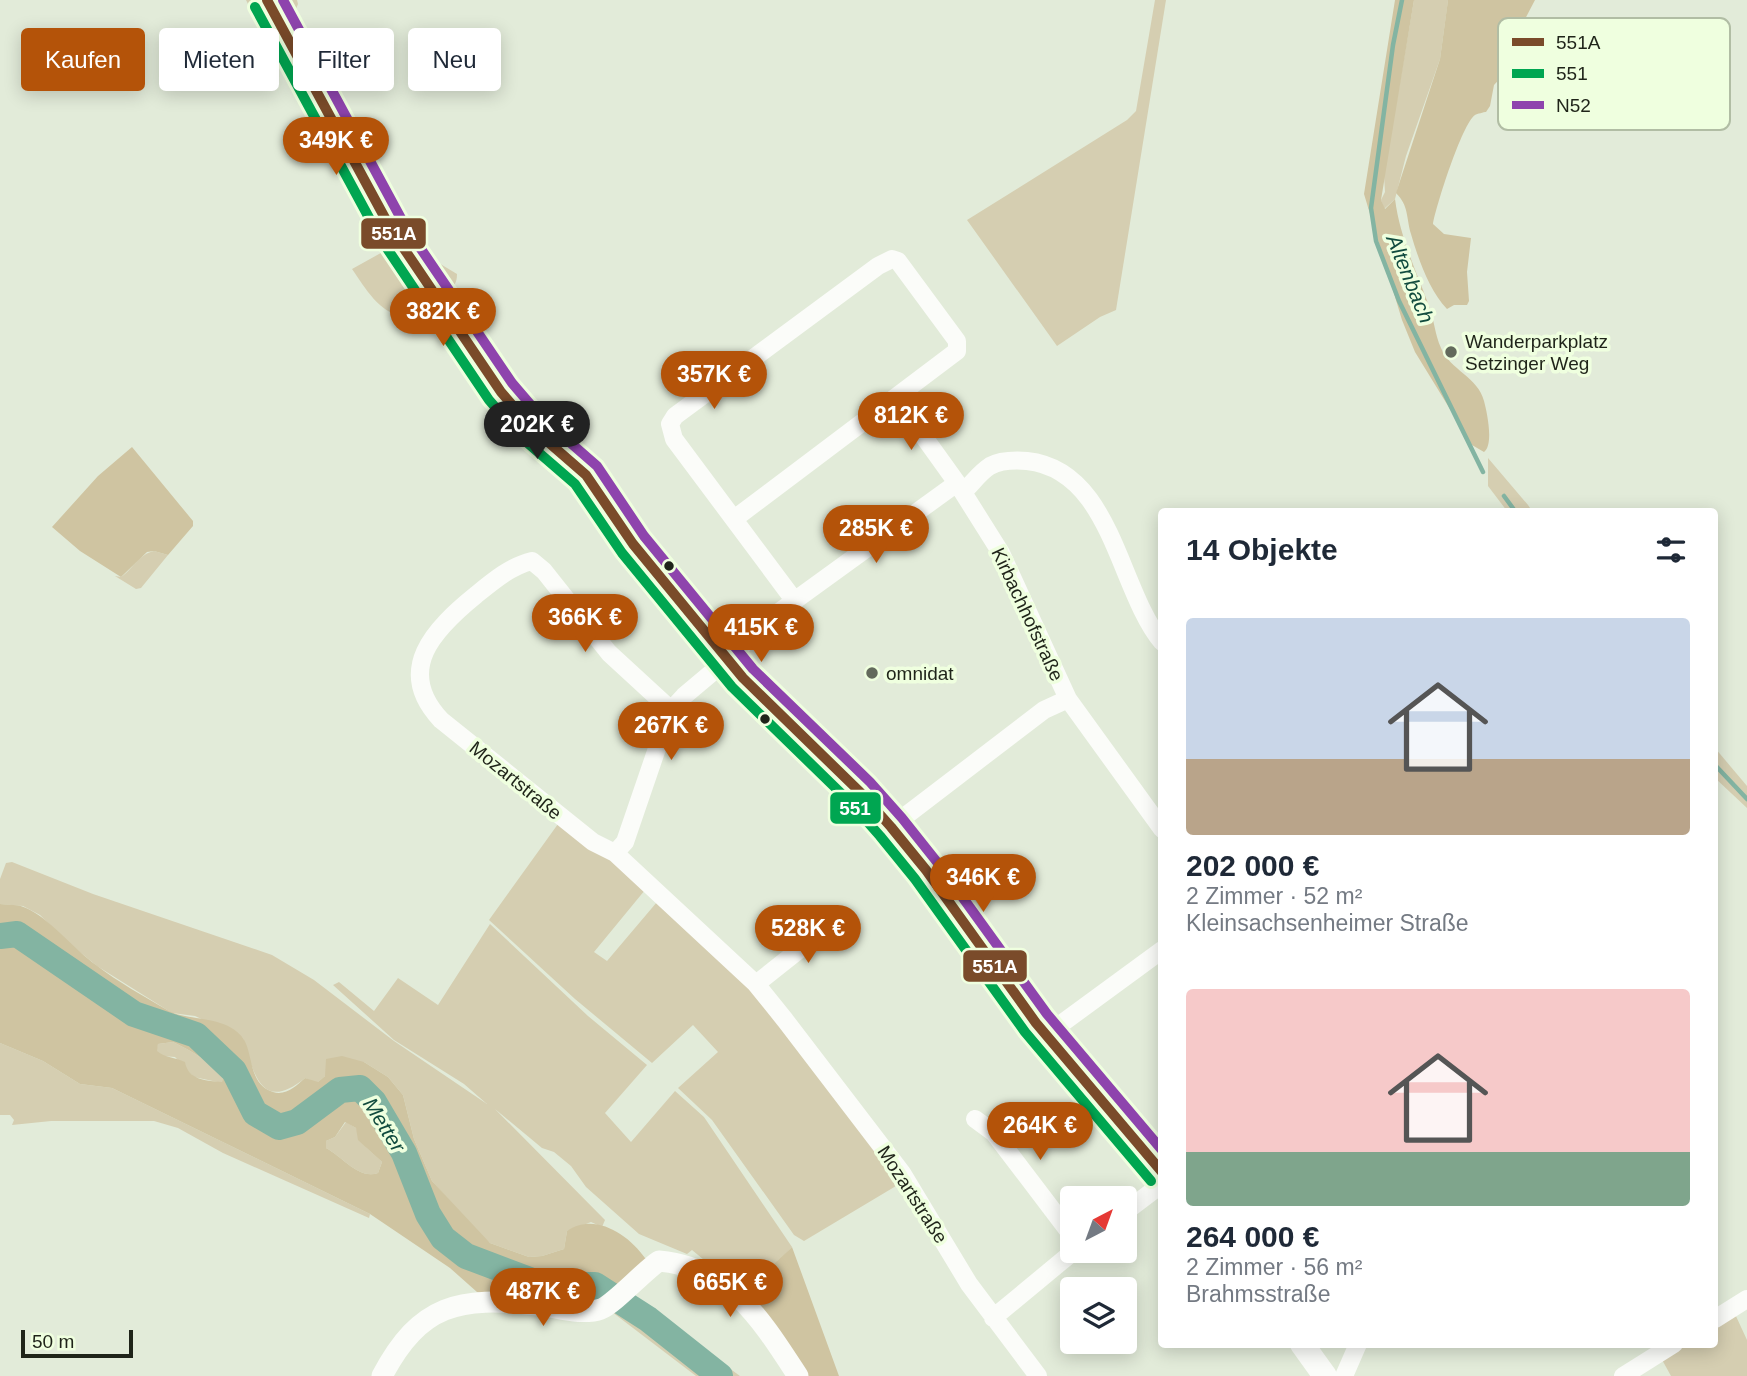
<!DOCTYPE html>
<html lang="de">
<meta charset="utf-8">
<style>
:root{--surface:#fff;--page:#f6f6f7;--text:#1f2937;--muted:#747a83;--accent:#b45309}
body{margin:0;font-family:Arial,sans-serif;background:var(--page);color:var(--text);height:100vh;display:flex;flex-direction:column;font-size:26px;white-space:nowrap}
*{box-sizing:border-box;margin:0}
p{font-size:23px;color:var(--muted)}
.icon{flex:none;width:38px;height:38px;fill:none;stroke:currentColor;stroke-width:2;stroke-linecap:round;stroke-linejoin:round}
.map{position:relative;flex:1;overflow:hidden}
.sheet{position:absolute;left:1158px;top:508px;width:560px;height:840px;display:flex;flex-direction:column;background:var(--surface);border-radius:7px;box-shadow:0 4px 18px #0003}
.sheet>*{flex:none}
.hud{position:absolute;left:21px;top:28px;width:665px;height:63px;display:flex;gap:14px}
.needle{width:46px;rotate:41deg}
.buttons{position:absolute;left:1060px;top:1186px;display:grid;gap:14px}
.buttons a{display:grid;place-items:center;width:77px;height:77px;border-radius:7px;background:var(--surface);box-shadow:0 4px 18px #0003;font-size:35px}
.scale{position:absolute;left:21px;bottom:18px;width:112px;box-sizing:border-box;padding-left:7px;border:4px solid #1f2419;border-top:0;font-size:19px;line-height:24px;white-space:nowrap;color:#1f2419;-webkit-text-stroke:5px #efffdf;paint-order:stroke}
.price{position:absolute;translate:-50% -60px;padding:0 16px;border-radius:24px;background:var(--accent);color:#fff;font-size:23px;line-height:46px;filter:drop-shadow(0 2px 4px #0008)}
.price::after{content:'';position:absolute;left:50%;top:42px;width:21px;height:16px;margin-left:-10px;background:inherit;clip-path:polygon(0 0,100% 0,50% 100%)}
.price.current{background:#222;color:#fff}
ul{padding:0;list-style:none}
li{display:grid;align-content:center;gap:14px;height:371px;padding:0 28px}
li span{display:grid;place-items:center;height:217px;border-radius:7px;color:#555}
li>.icon{margin-inline-start:auto}
span .icon{width:126px;height:126px;fill:#fffc;stroke-width:1}
li b{font-size:30px}
h2{display:flex;justify-content:space-between;align-items:center;height:84px;padding:0 28px;font-size:30px}
.chip{padding:0 24px;border-radius:7px;background:var(--surface);box-shadow:0 4px 18px #0003;font-size:24px;line-height:63px}
.chip.current{background:var(--accent);color:#fff}
.map>svg:first-child{display:block}
.green{fill:#d5ceb1}
.forest{fill:#cfc4a1;fill-rule:evenodd}
.lines{fill:none;stroke-linecap:round;stroke-linejoin:round}
.stream{stroke:#83b4a2;stroke-width:4.5}
.river{stroke:#83b4a2;stroke-width:26}
.minor{stroke:#fbfcf9;stroke-width:18}
.tertiary{stroke:#fbfcf9;stroke-width:21}
.secondary{stroke:#fbfcf9;stroke-width:24}
.bus-1-casing{stroke:#efffdf;stroke-width:16}
.bus-2-casing{stroke:#efffdf;stroke-width:16}
.bus-3-casing{stroke:#efffdf;stroke-width:16}
.bus-1{stroke:#7a4b2a;stroke-width:10}
.bus-2{stroke:#00a651;stroke-width:10}
.bus-3{stroke:#8e44ad;stroke-width:10}
.poi-dot{fill:#636a5c;stroke:#efffdf;stroke-width:2.5}
.bus-dot{fill:#1f2419;stroke:#efffdf;stroke-width:2.5}
.labels{text-anchor:middle;stroke-width:7;stroke-linejoin:round;paint-order:stroke}
.poi-label{font-size:19px;fill:#1f2419;stroke:#efffdf;text-anchor:start}
.street-label{font-size:19px;fill:#1f2419;stroke:#efffdf}
.water-label{font-size:21px;font-style:italic;fill:#114b3e;stroke:#efffdf}
.key{fill:#efffdf;stroke:#b1bda4;stroke-width:2}
.key-label{font-size:19px;fill:#1f2419}
.line-badge{stroke:#efffdf;stroke-width:2.5}
.badge-label{font-size:19px;text-anchor:middle;font-weight:bold;fill:#fff}
</style>
<div class="map">
<svg width="1747" height="1376" viewBox="0 0 1747 1376">
<rect width="100%" height="100%" fill="#e2ebd9"/>
<!-- green -->
<path class="green" d="M 246,0 L 252,0 L 339,165 L 422,303 L 421,309 C 389,330 368,292 352,269 L 388,249 L 374,239 L 368,229 L 282,71 Z
M 277,0 L 297,0 L 298,4 L 291,21 L 314,38 L 320,71 L 344,118 L 363,150 L 386,178 L 423,248 L 437,262 L 457,274 C 457,283 454,287 446,291 L 427,270 Z
M 1155,0 L 1166,0 L 1116,310 L 1100,317 L 1057,346 L 967,220 L 1127,120 L 1136,111 Z
M 1414,0 L 1448,0 L 1447,8 L 1440,59 L 1406,156 L 1395,199 L 1384,209 L 1381,200 L 1385,192 L 1384,175 Z
M 467,291 L 473,293 L 478,329 L 513,380 L 524,385 L 530,397 L 545,416 L 537,422 L 453,301 Z
M 1488,458 L 1528,505 L 1532,511 L 1507,511 L 1488,486 Z
M 154,551 L 168,555 L 141,588 L 136,589 L 115,576 L 121,577 C 133,569 139,554 154,551 Z
M 1715,748 L 1747,786 L 1747,808 L 1715,778 Z
M 558,824 L 614,859 L 645,890 L 594,952 L 607,961 L 657,902 L 741,979 L 767,1007 L 901,1183 L 804,1241 L 794,1235 L 712,1120 L 678,1088 L 718,1052 L 693,1025 L 652,1063 L 575,999 L 489,920 Z
M 12,862 L 93,894 L 272,955 L 314,980 L 394,1041 L 487,1104 L 464,1084 L 394,1040 L 333,985 L 339,982 L 374,1011 L 398,978 L 438,1005 L 490,924 L 588,1016 L 647,1065 L 605,1113 L 631,1142 L 675,1091 L 704,1117 L 792,1247 L 744,1293 L 692,1250 L 687,1254 L 639,1234 L 586,1187 L 571,1166 L 554,1152 L 542,1148 L 495,1109 L 605,1220 L 602,1227 L 591,1222 L 567,1231 L 564,1249 L 542,1256 L 529,1257 L 490,1243 L 480,1235 L 432,1181 L 414,1139 L 403,1095 L 388,1077 L 364,1062 L 325,1076 L 317,1083 L 305,1078 C 262,1113 254,1075 243,1038 L 195,1016 L 172,1013 L 97,966 L 63,938 L 40,915 L 23,906 L 0,904 L 0,879 L 6,863 Z
M 173,1042 C 192,1051 208,1061 223,1076 L 222,1083 L 194,1077 L 175,1057 L 162,1056 L 156,1051 L 158,1044 Z
M 0,1043 L 43,1061 L 80,1084 L 112,1088 L 370,1214 L 369,1218 L 223,1153 L 178,1128 L 154,1121 L 51,1121 L 12,1125 L 14,1120 L 10,1115 L 0,1115 Z
M 346,1122 L 356,1128 L 367,1148 L 382,1162 L 378,1173 C 359,1180 343,1157 326,1148 L 326,1141 L 335,1137 Z
M 628,1294 L 740,1376 L 696,1376 L 612,1312 Z
M 1729,1301 L 1747,1340 L 1747,1376 L 1671,1376 L 1655,1347 L 1660,1344 L 1715,1344 L 1715,1310 Z"/>
<!-- forest -->
<path class="forest" d="M 1395,0 L 1414,0 L 1381,200 L 1385,209 L 1395,199 C 1400,238 1416,270 1429,306 C 1434,319 1435,335 1441,348 C 1450,370 1478,377 1484,401 C 1487,412 1494,445 1484,452 L 1472,445 L 1415,352 L 1402,320 L 1364,194 Z
M 1448,0 L 1535,0 L 1515,38 L 1518,52 L 1509,63 L 1507,71 L 1494,85 L 1490,106 L 1486,112 C 1484,112 1477,114 1475,115 C 1462,124 1436,206 1433,224 L 1444,234 L 1471,238 L 1467,272 L 1469,301 L 1467,305 L 1454,305 L 1447,309 C 1429,290 1418,258 1411,234 C 1406,217 1409,206 1396,193 L 1440,59 Z
M 132,447 L 193,521 L 193,526 L 168,555 L 154,551 L 147,552 L 121,577 L 80,551 L 52,527 L 98,476 Z
M 0,904 C 9,905 18,904 26,908 C 48,917 75,950 96,965 C 118,982 145,997 169,1011 C 187,1021 226,1015 243,1038 C 254,1055 248,1084 273,1092 C 286,1096 296,1086 305,1078 L 318,1082 L 325,1076 L 326,1059 L 342,1056 L 364,1062 L 388,1077 L 403,1095 L 414,1139 L 432,1181 L 490,1243 L 529,1257 L 542,1256 L 564,1249 L 567,1231 C 594,1212 628,1234 645,1258 L 659,1261 L 602,1309 L 563,1311 L 477,1292 L 450,1268 L 370,1214 L 112,1088 L 80,1084 L 43,1061 L 0,1043 ZM 173,1042 C 192,1051 208,1061 223,1076 L 222,1082 C 207,1081 188,1080 185,1062 C 175,1057 165,1058 157,1051 L 158,1044 ZM 345,1122 L 356,1128 L 358,1140 L 382,1162 L 378,1173 C 359,1180 343,1157 326,1148 L 326,1141 L 335,1137 Z
M 792,1247 L 839,1376 L 808,1376 L 747,1289 Z"/>
<g class="lines">
<!-- stream -->
<path class="stream" d="M 1402,0 L 1393,45 L 1371,208 L 1376,241 L 1399,301 L 1483,472
M 1504,496 L 1515,511
M 1715,765 L 1747,799"/>
<!-- river -->
<path class="river" d="M 0,936 L 17,934 L 134,1014 L 196,1035 L 234,1071 L 255,1113 L 279,1127 L 297,1122 L 340,1090 L 360,1088 L 374,1102 L 404,1153 L 428,1214 L 443,1238 L 466,1256 L 543,1285 L 595,1285 L 648,1319 L 720,1376"/>
<!-- minor -->
<path class="minor" d="M 896,398 L 957,483 L 1001,553 L 1068,699 L 1162,829
M 963,492 C 972,484 979,473 990,466 C 1001,460 1014,460 1027,461 C 1112,470 1118,589 1162,642
M 734,519 L 957,351 L 957,341 L 898,261 L 892,259 L 878,266 L 675,416 L 670,424 L 674,439 L 794,600
M 671,710 L 609,653 L 544,571 L 532,561 C 511,566 493,581 476,595 C 434,629 394,670 441,720 L 593,842 L 615,853 L 756,984 L 785,1020 L 902,1173 L 969,1284 L 1038,1376
M 891,827 L 1044,710 L 1068,699
M 615,853 L 625,842 L 664,728 L 671,710 L 684,696 L 728,659 L 772,617 L 957,483
M 756,984 L 838,919
M 1046,1035 L 1162,950
M 975,1119 L 994,1133 L 1073,1237
M 1125,1212 L 1162,1184
M 993,1318 L 1074,1251
M 1715,1319 L 1747,1299
M 1344,1376 L 1358,1344
M 1623,1376 L 1674,1344"/>
<!-- tertiary -->
<path class="tertiary" d="M 382,1376 C 420,1304 459,1296 537,1305 C 557,1307 581,1316 601,1309 C 614,1304 644,1271 659,1261 C 730,1267 762,1321 798,1376"/>
<!-- secondary -->
<path class="secondary" d="M 267,0 L 392,231 L 501,392 L 532,428 L 586,475 L 633,544 L 743,678 L 860,792 L 891,827 L 926,870 L 1036,1023 L 1162,1172
M 1302,1344 L 1325,1376"/>
<defs>
<path id="bus-1" d="M 267,0 L 392,231 L 501,392 L 532,428 L 586,475 L 633,544 L 743,678 L 860,792 L 891,827 L 926,870 L 1036,1023 L 1162,1172"/>
<path id="bus-2" d="M 255,7 L 380,238 L 489,400 L 523,439 L 575,484 L 622,553 L 732,687 L 850,802 L 880,836 L 915,879 L 1025,1032 L 1151,1181"/>
<path id="bus-3" d="M 283,0 L 404,224 L 512,383 L 542,418 L 597,466 L 644,536 L 753,669 L 870,782 L 902,818 L 937,862 L 1047,1014 L 1162,1150"/>
</defs>
<!-- bus-1 casing -->
<use href="#bus-1" class="bus-1-casing"/>
<!-- bus-2 casing -->
<use href="#bus-2" class="bus-2-casing"/>
<!-- bus-3 casing -->
<use href="#bus-3" class="bus-3-casing"/>
<!-- bus-1 -->
<use href="#bus-1" class="bus-1"/>
<!-- bus-2 -->
<use href="#bus-2" class="bus-2"/>
<!-- bus-3 -->
<use href="#bus-3" class="bus-3"/>
</g>
<!-- markers -->
<g class="poi-dot">
<circle cx="1451" cy="352" r="7"/>
<circle cx="872" cy="673" r="7"/>
</g>
<g class="bus-dot">
<circle cx="669" cy="566" r="6"/>
<circle cx="765" cy="719" r="6"/>
</g>
<g class="labels">
<!-- poi labels -->
<g class="poi-label">
<text x="1465" y="348">Wanderparkplatz<tspan x="1465" dy="22">Setzinger Weg</tspan></text>
<text x="886" y="680">omnidat</text>
</g>
<!-- street labels -->
<g class="street-label">
<text transform="translate(1028 614) rotate(65)" y="7">Kirbachhofstraße</text>
<text transform="translate(516 780) rotate(39)" y="7">Mozartstraße</text>
<text transform="translate(913 1194) rotate(57)" y="7">Mozartstraße</text>
</g>
<!-- water labels -->
<g class="water-label">
<text transform="translate(1410 279) rotate(68)" y="7">Altenbach</text>
<text transform="translate(384 1125) rotate(58)" y="7">Metter</text>
</g>
</g>
<!-- legend -->
<rect x="1498" y="18" width="232" height="112" rx="10" class="key"/>
<rect x="1512" y="38" width="32" height="8" fill="#7a4b2a"/>
<rect x="1512" y="69" width="32" height="9" fill="#00a651"/>
<rect x="1512" y="101" width="32" height="8" fill="#8e44ad"/>
<g class="key-label">
<text x="1556" y="49">551A</text>
<text x="1556" y="80">551</text>
<text x="1556" y="112">N52</text>
</g>
<g class="line-badge">
<rect x="360" y="217" width="67" height="33" rx="7" fill="#7a4b2a"/>
<rect x="829" y="791" width="53" height="34" rx="7" fill="#00a651"/>
<rect x="962" y="949" width="66" height="34" rx="7" fill="#7a4b2a"/>
</g>
<g class="badge-label">
<text x="394" y="240">551A</text>
<text x="855" y="815">551</text>
<text x="995" y="973">551A</text>
</g>
</svg>
<div class="buttons">
<a><svg class="needle" viewBox="-14 -14 28 28"><path d="M0-13l5 13h-10z" fill="#e53935"/><path d="M0 13l5-13h-10z" fill="#747a83"/></svg></a>
<a><svg class="icon" aria-label="layers" viewBox="0 0 24 24"><path d="M12 4l9 5-9 5-9-5zM3 14l9 5 9-5"/></svg></a>
</div>
<div class="scale">50 m</div>
<b class="price" style="left:336px;top:177px">349K €</b>
<b class="price" style="left:443px;top:348px">382K €</b>
<b class="price" style="left:714px;top:411px">357K €</b>
<b class="price" style="left:911px;top:452px">812K €</b>
<b class="price current" style="left:537px;top:461px">202K €</b>
<b class="price" style="left:876px;top:565px">285K €</b>
<b class="price" style="left:585px;top:654px">366K €</b>
<b class="price" style="left:761px;top:664px">415K €</b>
<b class="price" style="left:671px;top:762px">267K €</b>
<b class="price" style="left:983px;top:914px">346K €</b>
<b class="price" style="left:808px;top:965px">528K €</b>
<b class="price" style="left:1040px;top:1162px">264K €</b>
<b class="price" style="left:730px;top:1319px">665K €</b>
<b class="price" style="left:543px;top:1328px">487K €</b>
<div class="hud">
<a class="chip current">Kaufen</a>
<a class="chip">Mieten</a>
<a class="chip">Filter</a>
<a class="chip">Neu</a>
</div>
<section class="sheet">
<h2>14 Objekte<svg class="icon" aria-label="filters" viewBox="0 0 24 24"><path d="M4 7h16M4 17h16"/><circle cx="9" cy="7" r="2"/><circle cx="15" cy="17" r="2"/></svg></h2>
<ul>
<li><span style="background:linear-gradient(#c9d6e8 65%,#b9a48a 0)"><svg class="icon" aria-label="home" viewBox="0 0 24 24"><path d="M3 11l9-7 9 7M6 9v11h12V9"/></svg></span><div><b>202 000 €</b><p>2 Zimmer · 52 m²</p><p>Kleinsachsenheimer Straße</p></div></li>
<li><span style="background:linear-gradient(#f6c9c9 75%,#7fa58c 0)"><svg class="icon" aria-label="home" viewBox="0 0 24 24"><path d="M3 11l9-7 9 7M6 9v11h12V9"/></svg></span><div><b>264 000 €</b><p>2 Zimmer · 56 m²</p><p>Brahmsstraße</p></div></li>
</ul>
</section>
</div>
